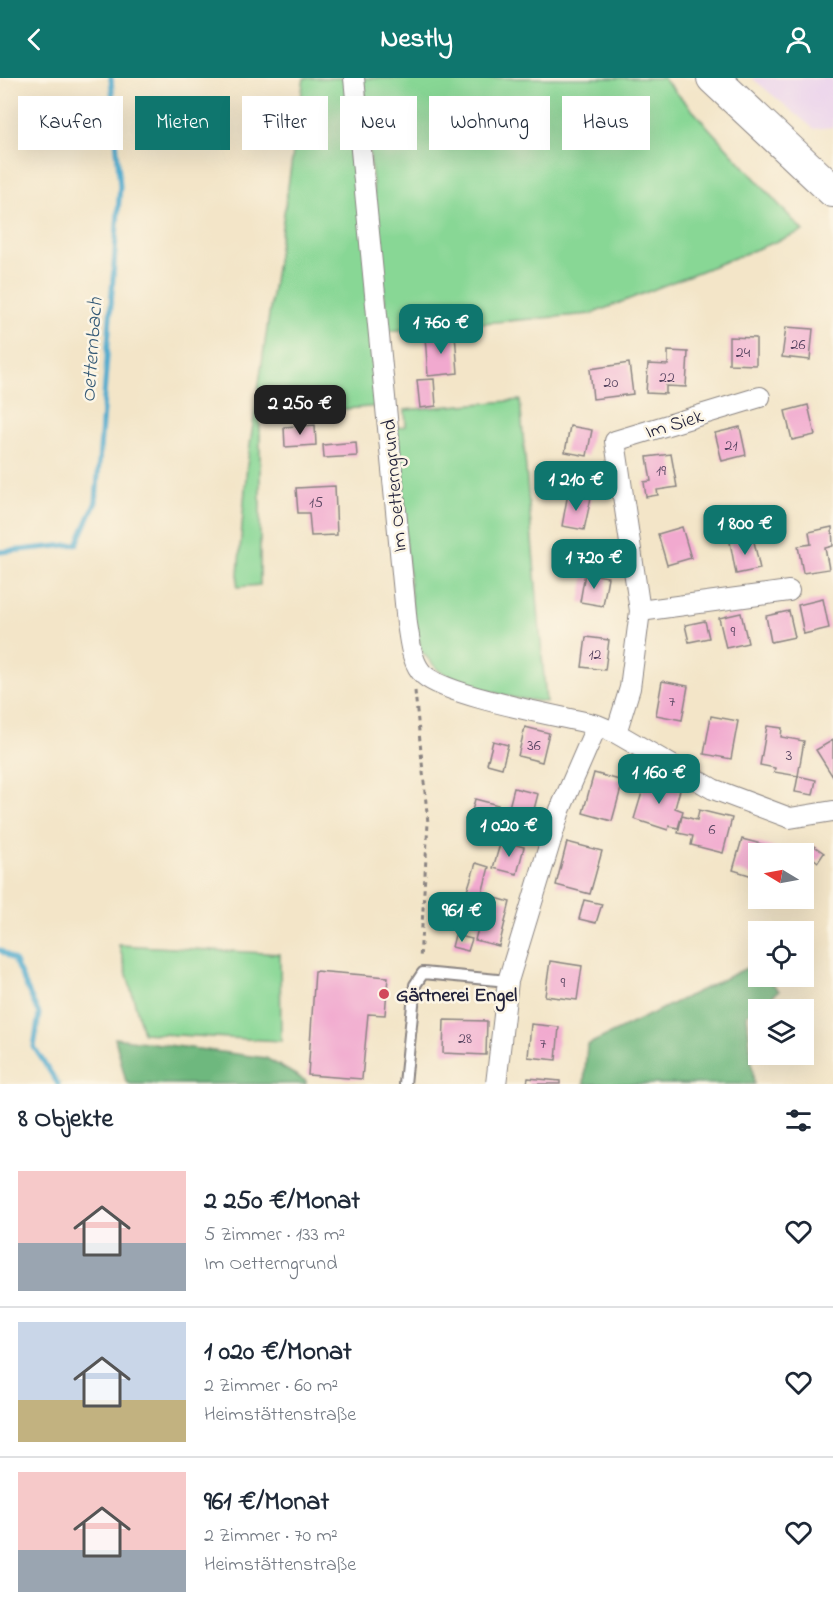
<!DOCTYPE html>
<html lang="de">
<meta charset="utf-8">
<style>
:root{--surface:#fff;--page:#f6f6f7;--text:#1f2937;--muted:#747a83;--line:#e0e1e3;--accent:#0f766e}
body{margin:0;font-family:"Indie Flower",sans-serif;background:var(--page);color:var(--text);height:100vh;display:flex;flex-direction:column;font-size:22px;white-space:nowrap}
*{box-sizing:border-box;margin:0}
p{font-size:20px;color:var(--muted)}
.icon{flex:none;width:33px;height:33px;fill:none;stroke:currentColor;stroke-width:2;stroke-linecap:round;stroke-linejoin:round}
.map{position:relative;height:1006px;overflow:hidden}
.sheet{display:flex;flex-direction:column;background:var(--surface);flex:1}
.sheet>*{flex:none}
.top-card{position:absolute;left:18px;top:18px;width:798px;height:54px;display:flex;gap:12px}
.needle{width:39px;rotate:280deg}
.fabs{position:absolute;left:748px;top:765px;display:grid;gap:12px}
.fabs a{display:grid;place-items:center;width:66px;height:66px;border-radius:0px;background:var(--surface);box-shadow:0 6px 24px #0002;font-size:30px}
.price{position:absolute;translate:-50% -51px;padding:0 14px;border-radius:12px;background:var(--accent);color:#fff;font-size:20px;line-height:39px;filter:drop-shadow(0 2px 3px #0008)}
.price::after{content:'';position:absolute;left:50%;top:36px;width:18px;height:14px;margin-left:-9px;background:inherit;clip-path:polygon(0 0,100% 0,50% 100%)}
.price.active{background:#222;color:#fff}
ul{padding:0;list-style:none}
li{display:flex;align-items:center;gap:18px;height:150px;padding:0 18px}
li+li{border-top:2px solid var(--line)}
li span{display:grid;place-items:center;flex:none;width:168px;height:120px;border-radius:0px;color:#555}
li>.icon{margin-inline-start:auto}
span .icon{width:72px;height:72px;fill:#fffc;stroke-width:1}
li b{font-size:26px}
h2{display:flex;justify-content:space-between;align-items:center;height:72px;padding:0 18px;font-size:26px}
.tag{padding:0 21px;border-radius:0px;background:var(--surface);box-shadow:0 6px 24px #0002;font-size:21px;line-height:54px}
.tag.active{background:var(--accent);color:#fff}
header{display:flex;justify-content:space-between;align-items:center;height:78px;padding:0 18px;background:var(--accent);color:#fff;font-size:27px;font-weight:700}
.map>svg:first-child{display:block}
.built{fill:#ead1ed}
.green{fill:#88d795;stroke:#557c68;stroke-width:1.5}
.forest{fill:#6eb87e;stroke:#486d5c;stroke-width:1.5}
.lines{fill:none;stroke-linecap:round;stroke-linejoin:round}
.stream{stroke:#50abce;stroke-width:5}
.building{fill:#f1a9cf}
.lane-casing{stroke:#8a8482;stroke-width:14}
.street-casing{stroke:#8a8482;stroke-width:22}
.primary-casing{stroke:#8a8482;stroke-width:34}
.path{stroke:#8a8482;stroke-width:3;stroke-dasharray:4.5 4.5;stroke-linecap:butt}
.lane{stroke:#fff;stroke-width:10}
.street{stroke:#fff;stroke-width:20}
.primary{stroke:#fff;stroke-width:32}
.poi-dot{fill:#d1495b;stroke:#fcf5e5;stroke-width:2}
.labels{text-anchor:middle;stroke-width:5;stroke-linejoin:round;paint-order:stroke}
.number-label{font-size:16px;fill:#564460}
.street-label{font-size:20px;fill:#22223b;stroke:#fcf5e5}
.poi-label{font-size:20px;font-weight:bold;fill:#22223b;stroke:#fcf5e5;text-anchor:start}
.water-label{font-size:21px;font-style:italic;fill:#345976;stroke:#fcf5e5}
</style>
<header><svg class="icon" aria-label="back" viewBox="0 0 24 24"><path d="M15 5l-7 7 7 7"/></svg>Nestly<svg class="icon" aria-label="person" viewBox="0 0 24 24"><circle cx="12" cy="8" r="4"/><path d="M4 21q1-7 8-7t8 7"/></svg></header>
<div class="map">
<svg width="833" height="1006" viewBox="0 0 833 1006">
<rect width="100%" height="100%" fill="#fcf5e5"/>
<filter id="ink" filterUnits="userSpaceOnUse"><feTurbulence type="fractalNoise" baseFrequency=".0167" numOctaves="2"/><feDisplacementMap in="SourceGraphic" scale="12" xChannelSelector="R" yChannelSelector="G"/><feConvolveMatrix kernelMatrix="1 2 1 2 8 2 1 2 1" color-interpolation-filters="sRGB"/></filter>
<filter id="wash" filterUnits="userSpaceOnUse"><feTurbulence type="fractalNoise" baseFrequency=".008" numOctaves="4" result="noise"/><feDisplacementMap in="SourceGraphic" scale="24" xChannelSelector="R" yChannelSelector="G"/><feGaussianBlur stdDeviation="1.35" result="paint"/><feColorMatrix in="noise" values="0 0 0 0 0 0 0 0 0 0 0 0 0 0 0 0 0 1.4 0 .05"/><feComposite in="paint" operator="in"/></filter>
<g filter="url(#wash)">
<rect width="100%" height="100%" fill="#f3e5c8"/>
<!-- built -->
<path class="built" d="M 752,0 L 833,0 L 833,49 L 814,51 Z"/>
<!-- green -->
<path class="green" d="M 304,0 L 351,0 L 381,328 L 260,338 L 260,507 L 237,509 L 247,387 Z
M 362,0 L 663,0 L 803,153 L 591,236 L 388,253 Z
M 520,322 L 546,624 L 514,620 L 467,607 L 439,593 L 421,573 L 413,540 L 395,350 L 406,348 L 405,332 Z
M 119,867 L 280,876 L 281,963 L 143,955 Z"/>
<!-- forest -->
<path class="forest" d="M 755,886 L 759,891 L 759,898 L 766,899 L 779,913 L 747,937 L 754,1006 L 584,1006 L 587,967 Z
M 115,960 L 266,980 L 306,1003 L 306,1006 L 131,1006 L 126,1004 Z"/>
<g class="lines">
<!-- stream -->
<path class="stream" d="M 0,474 L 77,466 L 96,424 L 120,108 L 111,0
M 0,872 L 14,882 L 39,936 L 34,969 L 58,1006"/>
</g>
<g id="blocks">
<!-- building -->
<path class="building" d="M 786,249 L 813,251 L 810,282 L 782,279 Z
M 455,256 L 458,295 L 428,298 L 425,258 Z
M 729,259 L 756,260 L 756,287 L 729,286 Z
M 668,273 L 688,274 L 686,309 L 666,308 L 666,316 L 646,315 L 648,286 L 668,287 Z
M 629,285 L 633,316 L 593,321 L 590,291 Z
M 434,301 L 436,328 L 420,330 L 417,302 Z
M 808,327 L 815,357 L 792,362 L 785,333 Z
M 315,347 L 316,367 L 285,369 L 284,349 Z
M 570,348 L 592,352 L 587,378 L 565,374 Z
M 740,349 L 746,377 L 722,383 L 715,355 Z
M 356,364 L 357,378 L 324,380 L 323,367 Z
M 671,376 L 677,409 L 657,412 L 658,417 L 646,419 L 644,404 L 651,403 L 647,379 Z
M 335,408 L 337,457 L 311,458 L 309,435 L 298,435 L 296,410 Z
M 568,415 L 591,420 L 584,452 L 562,448 Z
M 682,449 L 691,480 L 667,487 L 658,456 Z
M 832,449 L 833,468 L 825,470 L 829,491 L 803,495 L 798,468 L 811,466 L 809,454 Z
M 753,459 L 760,491 L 736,496 L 730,464 Z
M 585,495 L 608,499 L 603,528 L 580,524 Z
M 823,521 L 829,550 L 804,556 L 798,527 Z
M 789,533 L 795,559 L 771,564 L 766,538 Z
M 741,535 L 748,565 L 726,570 L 719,540 Z
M 705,543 L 709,560 L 689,564 L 685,547 Z
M 586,559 L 609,562 L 605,592 L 582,589 Z
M 662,603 L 688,608 L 682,642 L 656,637 Z
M 711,638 L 738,643 L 731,681 L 704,676 Z
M 767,648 L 782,650 L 781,659 L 804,663 L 798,698 L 774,694 L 775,690 L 760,687 Z
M 525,649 L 549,655 L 542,684 L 518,678 Z
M 833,662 L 833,699 L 816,672 Z
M 493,663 L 508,667 L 502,690 L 487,686 Z
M 594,695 L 623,703 L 612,743 L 583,735 Z
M 647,698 L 668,704 L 666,708 L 680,712 L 675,730 L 683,733 L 678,750 L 669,748 L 668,752 L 634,741 Z
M 798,698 L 816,702 L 813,717 L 795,714 Z
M 514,710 L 538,716 L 531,743 L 507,737 Z
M 475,721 L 498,727 L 492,747 L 470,741 Z
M 699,732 L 732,740 L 723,775 L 691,767 L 693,758 L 678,755 L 682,738 L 697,742 Z
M 742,761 L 765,767 L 791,776 L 759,776 L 759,800 L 733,792 Z
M 501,763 L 524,769 L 517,796 L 493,790 Z
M 567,764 L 602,773 L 590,816 L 556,807 Z
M 814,768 L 824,775 L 818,784 L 808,776 Z
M 476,785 L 489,789 L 482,816 L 510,824 L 499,868 L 475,862 L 479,847 L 458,841 Z
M 584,822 L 602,826 L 596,845 L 579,841 Z
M 455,857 L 472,861 L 468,873 L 452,869 Z
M 550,883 L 582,888 L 577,922 L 545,918 Z
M 315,893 L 388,899 L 385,937 L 368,936 L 362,1001 L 308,997 Z
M 444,942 L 487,943 L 486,977 L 443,975 Z
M 531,946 L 559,949 L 556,982 L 528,979 Z
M 528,1000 L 560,1003 L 560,1006 L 527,1006 Z"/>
</g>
</g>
<g filter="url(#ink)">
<use href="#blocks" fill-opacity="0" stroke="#8a8482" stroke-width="1.5"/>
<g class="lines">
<defs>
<path id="lane" d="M 405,1006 L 415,907 L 423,895 L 508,903"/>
<path id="street" d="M 354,0 L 407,546 C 410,562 411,585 424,597 C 449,619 560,638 597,647 L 616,655 L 713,711 L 790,740 L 833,733
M 640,533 L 789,513
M 616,655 L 630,610 L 640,533 L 615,363 L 760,319
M 496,1006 L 508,903 L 560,732 L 597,647"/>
<path id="primary" d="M 713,0 L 833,113"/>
</defs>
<!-- lane casing -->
<use href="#lane" class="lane-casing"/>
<!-- street casing -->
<use href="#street" class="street-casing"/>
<!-- primary casing -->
<use href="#primary" class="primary-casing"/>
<!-- path -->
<path class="path" d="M 415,613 L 428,745 L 420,882"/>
<!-- lane -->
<use href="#lane" class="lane"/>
<!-- street -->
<use href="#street" class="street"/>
<!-- primary -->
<use href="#primary" class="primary"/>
</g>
</g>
<!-- markers -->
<circle class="poi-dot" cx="384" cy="916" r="6"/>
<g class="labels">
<!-- number labels -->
<g class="number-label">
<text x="798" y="271">26</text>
<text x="743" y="279">24</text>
<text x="667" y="304">22</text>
<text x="611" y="309">20</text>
<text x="731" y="372">21</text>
<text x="661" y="397">19</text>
<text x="316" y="429">15</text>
<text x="733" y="558">9</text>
<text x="595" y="581">12</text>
<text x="672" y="628">7</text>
<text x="534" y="672">36</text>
<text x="789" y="682">3</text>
<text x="712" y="756">6</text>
<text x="563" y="909">9</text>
<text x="465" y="965">28</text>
<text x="543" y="970">7</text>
</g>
<!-- street labels -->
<g class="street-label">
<text transform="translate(674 345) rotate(-17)" y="7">Im Siek</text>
<text transform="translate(393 408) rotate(-95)" y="7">Im Oetterngrund</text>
</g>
<!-- poi labels -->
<g class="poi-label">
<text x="396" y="923">Gärtnerei Engel</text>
</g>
<!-- water labels -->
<g class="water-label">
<text transform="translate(91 272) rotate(-86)" y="7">Oetternbach</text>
</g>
</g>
</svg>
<div class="fabs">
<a><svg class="needle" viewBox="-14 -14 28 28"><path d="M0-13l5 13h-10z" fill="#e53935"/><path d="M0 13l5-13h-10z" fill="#747a83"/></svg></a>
<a><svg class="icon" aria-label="locate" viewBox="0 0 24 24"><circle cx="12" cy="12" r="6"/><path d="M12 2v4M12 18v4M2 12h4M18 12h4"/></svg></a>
<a><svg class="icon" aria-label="layers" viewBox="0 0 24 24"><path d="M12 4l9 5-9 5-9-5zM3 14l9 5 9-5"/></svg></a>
</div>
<b class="price" style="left:441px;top:277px">1 760 €</b>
<b class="price active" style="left:300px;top:358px">2 250 €</b>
<b class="price" style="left:576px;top:434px">1 210 €</b>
<b class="price" style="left:745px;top:478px">1 800 €</b>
<b class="price" style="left:594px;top:512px">1 720 €</b>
<b class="price" style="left:659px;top:727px">1 160 €</b>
<b class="price" style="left:509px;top:780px">1 020 €</b>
<b class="price" style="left:462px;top:865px">961 €</b>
<div class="top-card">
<a class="tag">Kaufen</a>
<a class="tag active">Mieten</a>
<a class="tag">Filter</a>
<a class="tag">Neu</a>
<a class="tag">Wohnung</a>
<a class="tag">Haus</a>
</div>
</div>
<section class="sheet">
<h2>8 Objekte<svg class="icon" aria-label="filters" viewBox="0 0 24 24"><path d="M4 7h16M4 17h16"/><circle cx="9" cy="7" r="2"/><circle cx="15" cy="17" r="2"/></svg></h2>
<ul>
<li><span style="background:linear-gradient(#f6c9c9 60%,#9aa5b1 0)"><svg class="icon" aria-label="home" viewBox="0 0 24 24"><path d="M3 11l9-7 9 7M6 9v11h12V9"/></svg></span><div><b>2 250 €/Monat</b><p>5 Zimmer · 133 m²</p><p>Im Oetterngrund</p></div><svg class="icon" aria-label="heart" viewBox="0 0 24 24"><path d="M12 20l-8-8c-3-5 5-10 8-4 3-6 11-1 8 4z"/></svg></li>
<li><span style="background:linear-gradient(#c9d6e8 65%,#c2b280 0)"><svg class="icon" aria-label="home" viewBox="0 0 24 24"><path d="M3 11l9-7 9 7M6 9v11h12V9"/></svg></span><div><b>1 020 €/Monat</b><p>2 Zimmer · 60 m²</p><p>Heimstättenstraße</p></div><svg class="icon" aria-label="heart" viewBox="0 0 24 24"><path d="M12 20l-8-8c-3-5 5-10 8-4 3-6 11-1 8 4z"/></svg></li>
<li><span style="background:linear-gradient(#f6c9c9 65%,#9aa5b1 0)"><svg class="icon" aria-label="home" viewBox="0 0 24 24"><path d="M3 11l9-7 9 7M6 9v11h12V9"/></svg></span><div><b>961 €/Monat</b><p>2 Zimmer · 70 m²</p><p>Heimstättenstraße</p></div><svg class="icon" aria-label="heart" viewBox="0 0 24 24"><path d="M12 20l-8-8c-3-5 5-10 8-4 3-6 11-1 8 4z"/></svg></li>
</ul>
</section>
